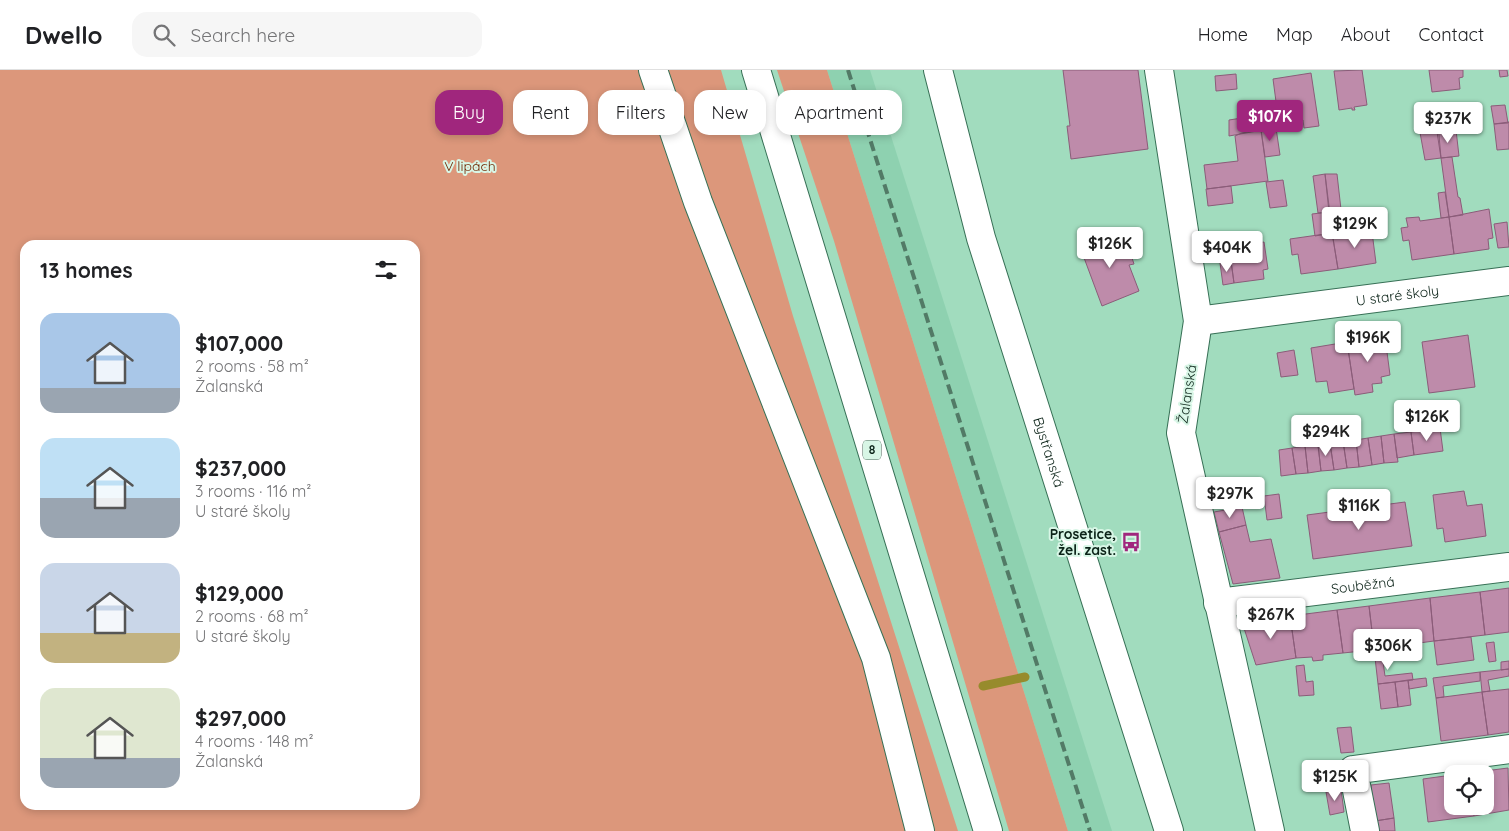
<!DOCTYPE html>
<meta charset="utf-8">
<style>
:root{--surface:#fff;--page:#f6f6f6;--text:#202124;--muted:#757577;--line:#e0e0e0;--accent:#a0267d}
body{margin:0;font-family:Quicksand,sans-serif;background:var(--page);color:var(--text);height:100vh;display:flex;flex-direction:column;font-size:19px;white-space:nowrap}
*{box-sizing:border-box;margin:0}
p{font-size:16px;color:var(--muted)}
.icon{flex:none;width:28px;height:28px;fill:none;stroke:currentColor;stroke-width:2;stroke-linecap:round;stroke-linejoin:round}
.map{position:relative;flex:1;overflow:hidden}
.drawer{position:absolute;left:20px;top:170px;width:400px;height:570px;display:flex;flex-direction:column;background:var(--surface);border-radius:15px;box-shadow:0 2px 8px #0003}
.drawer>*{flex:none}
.top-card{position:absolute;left:435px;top:20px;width:475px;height:45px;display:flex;gap:10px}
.fabs{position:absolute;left:1444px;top:695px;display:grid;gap:10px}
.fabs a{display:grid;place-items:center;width:50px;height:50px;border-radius:10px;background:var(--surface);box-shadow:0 2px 8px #0003;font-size:25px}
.price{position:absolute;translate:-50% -42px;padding:0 11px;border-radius:5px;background:#fff;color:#222;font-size:16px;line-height:32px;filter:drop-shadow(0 1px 2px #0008)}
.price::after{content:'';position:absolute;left:50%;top:30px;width:15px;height:11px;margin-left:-8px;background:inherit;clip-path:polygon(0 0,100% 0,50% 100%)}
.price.selected{background:var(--accent);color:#fff}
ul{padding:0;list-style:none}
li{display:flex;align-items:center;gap:15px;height:125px;padding:0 20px}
li span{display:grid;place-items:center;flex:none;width:140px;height:100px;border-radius:15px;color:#555}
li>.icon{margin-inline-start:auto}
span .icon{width:60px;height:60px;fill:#fffc;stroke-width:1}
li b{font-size:21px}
h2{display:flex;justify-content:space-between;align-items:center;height:60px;padding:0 20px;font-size:21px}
.pill{padding:0 18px;border-radius:15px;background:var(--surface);box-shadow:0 2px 8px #0003;font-size:18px;line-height:45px}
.pill.selected{background:var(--accent);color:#fff}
header{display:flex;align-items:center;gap:30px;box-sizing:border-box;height:70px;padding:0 25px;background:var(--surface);border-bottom:1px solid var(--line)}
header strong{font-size:24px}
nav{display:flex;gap:28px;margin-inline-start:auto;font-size:18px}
.search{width:350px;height:45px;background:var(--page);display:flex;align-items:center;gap:12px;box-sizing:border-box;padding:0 18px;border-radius:15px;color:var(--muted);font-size:19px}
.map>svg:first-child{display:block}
.built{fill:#8ed1b0}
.green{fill:#dc977b;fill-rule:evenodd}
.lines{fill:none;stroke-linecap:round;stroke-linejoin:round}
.stream{stroke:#978b2c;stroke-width:9}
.building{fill:#be8baa;stroke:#8b5c79}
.minor-casing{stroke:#377056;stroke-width:30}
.major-casing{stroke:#377056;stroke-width:30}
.minor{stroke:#fff;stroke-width:28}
.major{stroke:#fff;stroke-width:28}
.rail{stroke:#527a66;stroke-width:4;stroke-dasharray:10 5;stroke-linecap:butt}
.labels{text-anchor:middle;stroke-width:4;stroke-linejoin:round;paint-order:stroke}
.shield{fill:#d8f6e6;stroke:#486256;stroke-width:1}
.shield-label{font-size:12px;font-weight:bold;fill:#0b2318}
.park-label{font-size:14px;fill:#702500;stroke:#d8f6e6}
.street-label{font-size:14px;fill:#0b2318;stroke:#d8f6e6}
.poi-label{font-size:14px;font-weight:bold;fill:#0b2318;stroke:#d8f6e6;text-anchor:end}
</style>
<header>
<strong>Dwello</strong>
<div class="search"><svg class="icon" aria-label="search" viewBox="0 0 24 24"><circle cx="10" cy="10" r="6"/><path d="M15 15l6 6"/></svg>Search here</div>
<nav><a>Home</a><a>Map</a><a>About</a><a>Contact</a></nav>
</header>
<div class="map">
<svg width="1509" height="761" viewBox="0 0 1509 761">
<rect width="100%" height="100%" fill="#a1dcbe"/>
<!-- built -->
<path class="built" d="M 827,0 L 870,0 L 1112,761 L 1068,761 Z"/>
<!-- green -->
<path class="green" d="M 0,0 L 721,0 L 793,246 L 958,761 L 0,761 ZM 25,175 L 415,175 L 415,735 L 25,735 Z
M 777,0 L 827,0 L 1068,761 L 1009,761 L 834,171 Z"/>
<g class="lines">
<!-- stream -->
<path class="stream" d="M 983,616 L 1025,607"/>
</g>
<!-- building -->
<path class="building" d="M 1063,0 L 1138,0 L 1148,79 L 1071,89 L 1067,56 L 1070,56 Z
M 1362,0 L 1367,35 L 1354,37 L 1355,40 L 1352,40 L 1352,38 L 1339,40 L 1334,1 Z
M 1429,0 L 1463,0 L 1463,7 L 1459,8 L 1460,19 L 1432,22 Z
M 1499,0 L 1507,0 L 1508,6 L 1500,7 Z
M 1311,3 L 1319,56 L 1304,58 L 1303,50 L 1287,52 L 1285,37 L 1277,39 L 1273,9 Z
M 1236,4 L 1237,19 L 1216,21 L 1215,6 Z
M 1505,35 L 1508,53 L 1494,54 L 1491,36 Z
M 1255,46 L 1257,61 L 1229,66 L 1229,50 Z
M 1509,52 L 1509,79 L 1497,80 L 1494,54 Z
M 1438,54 L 1441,88 L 1425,90 L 1419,57 Z
M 1276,58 L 1280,85 L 1265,87 L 1261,60 Z
M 1261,60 L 1268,111 L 1207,119 L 1204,95 L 1238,91 L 1235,66 L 1242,63 Z
M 1456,60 L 1459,86 L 1441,88 L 1437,62 Z
M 1452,87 L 1458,127 L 1460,128 L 1463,145 L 1449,147 L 1441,88 Z
M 1325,104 L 1329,142 L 1318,143 L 1313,106 Z
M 1325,104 L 1337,104 L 1344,166 L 1333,168 Z
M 1283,110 L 1287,136 L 1270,138 L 1266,112 Z
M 1231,116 L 1233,133 L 1208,136 L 1206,119 Z
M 1445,122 L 1449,147 L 1441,148 L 1438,123 Z
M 1489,139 L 1493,168 L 1488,169 L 1489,179 L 1454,184 L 1449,147 Z
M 1329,142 L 1332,163 L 1315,166 L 1312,144 Z
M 1419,147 L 1420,151 L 1449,147 L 1454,184 L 1412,190 L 1409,170 L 1403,171 L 1401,158 L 1408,157 L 1406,148 Z
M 1507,152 L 1509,177 L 1498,178 L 1494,154 Z
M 1361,157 L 1362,163 L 1372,162 L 1376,193 L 1338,199 L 1333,168 L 1351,165 L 1350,158 Z
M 1117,163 L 1125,184 L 1130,182 L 1134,194 L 1129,195 L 1139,221 L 1102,236 L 1080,177 Z
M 1332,163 L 1338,199 L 1301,204 L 1298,184 L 1292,185 L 1290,169 Z
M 1264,172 L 1268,199 L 1263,200 L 1264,209 L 1234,213 L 1231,191 L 1220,193 L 1218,179 Z
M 1231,191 L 1234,213 L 1223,215 L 1220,193 Z
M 1468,265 L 1475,317 L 1429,323 L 1422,272 Z
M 1385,267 L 1390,305 L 1381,307 L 1382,313 L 1372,314 L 1373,322 L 1355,325 L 1347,272 Z
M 1347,272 L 1354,319 L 1329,323 L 1327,311 L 1316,312 L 1311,278 Z
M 1294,280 L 1298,305 L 1281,307 L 1277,283 Z
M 1325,349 L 1328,373 L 1313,375 L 1310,351 Z
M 1440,358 L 1443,381 L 1414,385 L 1411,362 Z
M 1411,362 L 1414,385 L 1397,388 L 1394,364 Z
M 1394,364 L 1398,392 L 1384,393 L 1381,366 Z
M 1381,366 L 1384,393 L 1372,395 L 1368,368 Z
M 1368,368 L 1372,395 L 1359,397 L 1356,370 Z
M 1356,370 L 1359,397 L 1347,398 L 1343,371 Z
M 1343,371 L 1347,398 L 1334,400 L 1330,373 Z
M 1330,373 L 1334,400 L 1321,401 L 1318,375 Z
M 1318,375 L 1321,401 L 1308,403 L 1305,376 Z
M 1305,376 L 1308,403 L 1296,404 L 1292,378 Z
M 1292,378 L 1296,404 L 1281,406 L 1279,380 Z
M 1464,421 L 1467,436 L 1482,434 L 1486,466 L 1445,472 L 1443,458 L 1437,459 L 1433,425 Z
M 1279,424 L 1282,448 L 1267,450 L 1264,426 Z
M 1405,432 L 1412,476 L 1313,489 L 1307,445 Z
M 1242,437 L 1246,455 L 1219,462 L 1214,442 Z
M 1246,455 L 1250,472 L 1271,469 L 1280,508 L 1233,514 L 1219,462 Z
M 1509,518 L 1509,562 L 1485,565 L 1480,522 Z
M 1480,522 L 1485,565 L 1434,571 L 1430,528 Z
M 1430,528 L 1434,571 L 1374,579 L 1369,536 Z
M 1369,536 L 1375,585 L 1363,586 L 1362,581 L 1343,583 L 1337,540 Z
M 1337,540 L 1343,583 L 1323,585 L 1323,590 L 1313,591 L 1312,587 L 1296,588 L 1290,546 Z
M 1290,546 L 1296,588 L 1256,595 L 1242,552 Z
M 1471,567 L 1474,590 L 1437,595 L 1434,571 Z
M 1494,572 L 1496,591 L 1489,592 L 1486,573 Z
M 1381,578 L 1385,606 L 1412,603 L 1413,610 L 1378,614 L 1374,579 Z
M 1509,591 L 1509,599 L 1501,600 L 1501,592 Z
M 1304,595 L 1306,612 L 1313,611 L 1314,625 L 1299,626 L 1296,596 Z
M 1509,599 L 1509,606 L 1488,610 L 1490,621 L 1482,622 L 1480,602 Z
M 1480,602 L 1480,611 L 1443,616 L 1444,627 L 1436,628 L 1433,608 Z
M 1426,608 L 1427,616 L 1409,619 L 1408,610 Z
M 1408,610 L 1411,635 L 1398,637 L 1395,612 Z
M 1395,612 L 1398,637 L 1381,639 L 1378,614 Z
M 1509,619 L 1509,662 L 1488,665 L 1482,622 Z
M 1482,622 L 1488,665 L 1441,671 L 1436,628 Z
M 1351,657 L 1354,682 L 1341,683 L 1337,658 Z
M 1508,698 L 1509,740 L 1474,746 L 1473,736 L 1485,736 L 1485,704 L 1469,703 Z
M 1452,705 L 1452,736 L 1473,736 L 1474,746 L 1428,752 L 1423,709 Z
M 1389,713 L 1394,748 L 1375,751 L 1371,715 Z
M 1341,719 L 1344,742 L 1330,745 L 1326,722 Z
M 1394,748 L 1395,761 L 1377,761 L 1375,751 Z"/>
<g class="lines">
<defs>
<g id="minor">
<path d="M 653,0 L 698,132 L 876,588 L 920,761"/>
<path id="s1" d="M 938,0 L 981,168 L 1169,761"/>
<path d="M 1159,0 L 1198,251 L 1181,363 L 1270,761"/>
<path id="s2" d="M 1198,251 L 1509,211"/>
<path id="s3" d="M 1218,533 L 1509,497"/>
<path d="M 1365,761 L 1353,700 L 1509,679"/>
</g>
<path id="major" d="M 756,0 L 988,761"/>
</defs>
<!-- minor casing -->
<use href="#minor" class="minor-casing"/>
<!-- major casing -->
<use href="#major" class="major-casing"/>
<!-- minor -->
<use href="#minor" class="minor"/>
<!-- major -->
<use href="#major" class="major"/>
<!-- rail -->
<path class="rail" d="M 848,0 L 1090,761"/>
</g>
<!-- icons -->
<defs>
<symbol id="bus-bare" viewBox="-9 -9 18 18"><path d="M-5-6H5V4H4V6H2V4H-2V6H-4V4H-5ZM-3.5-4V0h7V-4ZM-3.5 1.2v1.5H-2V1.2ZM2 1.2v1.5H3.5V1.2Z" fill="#a0267d" stroke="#d8f6e6" stroke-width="2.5" paint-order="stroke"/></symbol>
</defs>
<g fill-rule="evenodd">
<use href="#bus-bare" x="1117" y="458" width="28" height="28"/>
</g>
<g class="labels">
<!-- shield labels -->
<rect class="shield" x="863" y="370.5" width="18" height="19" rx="4"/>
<g class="shield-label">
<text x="872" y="384">8</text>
</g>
<!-- park labels -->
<g class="park-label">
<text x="470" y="101">V lipách</text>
</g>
<!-- street labels -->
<g class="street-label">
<text dy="5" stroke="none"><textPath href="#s2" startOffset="201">U staré školy</textPath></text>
<text transform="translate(1187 324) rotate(-81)" y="5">Žalanská</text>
<text dy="5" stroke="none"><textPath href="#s1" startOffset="398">Bystřanská</textPath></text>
<text dy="5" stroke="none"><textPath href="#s3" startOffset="146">Souběžná</textPath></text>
</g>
<!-- poi labels -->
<g class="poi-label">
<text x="1116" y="469">Prosetice,<tspan x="1116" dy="16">žel. zast.</tspan></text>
</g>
</g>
</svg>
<div class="fabs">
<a><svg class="icon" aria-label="locate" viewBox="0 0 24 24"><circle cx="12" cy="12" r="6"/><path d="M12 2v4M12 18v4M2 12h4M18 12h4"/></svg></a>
</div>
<b class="price selected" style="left:1270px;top:72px">$107K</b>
<b class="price" style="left:1448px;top:74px">$237K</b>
<b class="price" style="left:1355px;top:179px">$129K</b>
<b class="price" style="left:1110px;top:199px">$126K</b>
<b class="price" style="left:1227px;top:203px">$404K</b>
<b class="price" style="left:1368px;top:293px">$196K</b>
<b class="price" style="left:1427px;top:372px">$126K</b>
<b class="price" style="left:1326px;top:387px">$294K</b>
<b class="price" style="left:1230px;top:449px">$297K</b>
<b class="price" style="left:1359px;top:461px">$116K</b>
<b class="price" style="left:1271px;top:570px">$267K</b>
<b class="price" style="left:1388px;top:601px">$306K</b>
<b class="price" style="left:1335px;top:732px">$125K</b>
<div class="top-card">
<a class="pill selected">Buy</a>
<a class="pill">Rent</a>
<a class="pill">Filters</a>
<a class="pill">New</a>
<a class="pill">Apartment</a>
</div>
<section class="drawer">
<h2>13 homes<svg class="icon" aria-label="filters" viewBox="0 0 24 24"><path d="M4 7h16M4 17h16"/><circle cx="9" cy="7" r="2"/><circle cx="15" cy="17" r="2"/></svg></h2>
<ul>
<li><span style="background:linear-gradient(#a9c7e8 75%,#9aa5b1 0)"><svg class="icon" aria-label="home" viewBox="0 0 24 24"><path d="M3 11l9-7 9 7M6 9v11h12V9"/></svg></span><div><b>$107,000</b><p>2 rooms · 58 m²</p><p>Žalanská</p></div></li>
<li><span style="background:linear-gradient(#bfe0f5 60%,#9aa5b1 0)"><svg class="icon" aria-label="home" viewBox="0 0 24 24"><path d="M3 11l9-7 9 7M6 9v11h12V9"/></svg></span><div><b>$237,000</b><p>3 rooms · 116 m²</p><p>U staré školy</p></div></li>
<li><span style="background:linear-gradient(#c9d6e8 70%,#c2b280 0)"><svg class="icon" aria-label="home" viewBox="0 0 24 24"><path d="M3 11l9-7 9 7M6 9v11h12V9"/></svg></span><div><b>$129,000</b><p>2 rooms · 68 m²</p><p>U staré školy</p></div></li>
<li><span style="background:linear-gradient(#dfe7d0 70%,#9aa5b1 0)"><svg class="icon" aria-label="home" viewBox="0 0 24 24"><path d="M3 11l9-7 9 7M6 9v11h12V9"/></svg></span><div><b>$297,000</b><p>4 rooms · 148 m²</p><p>Žalanská</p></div></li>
</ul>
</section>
</div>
